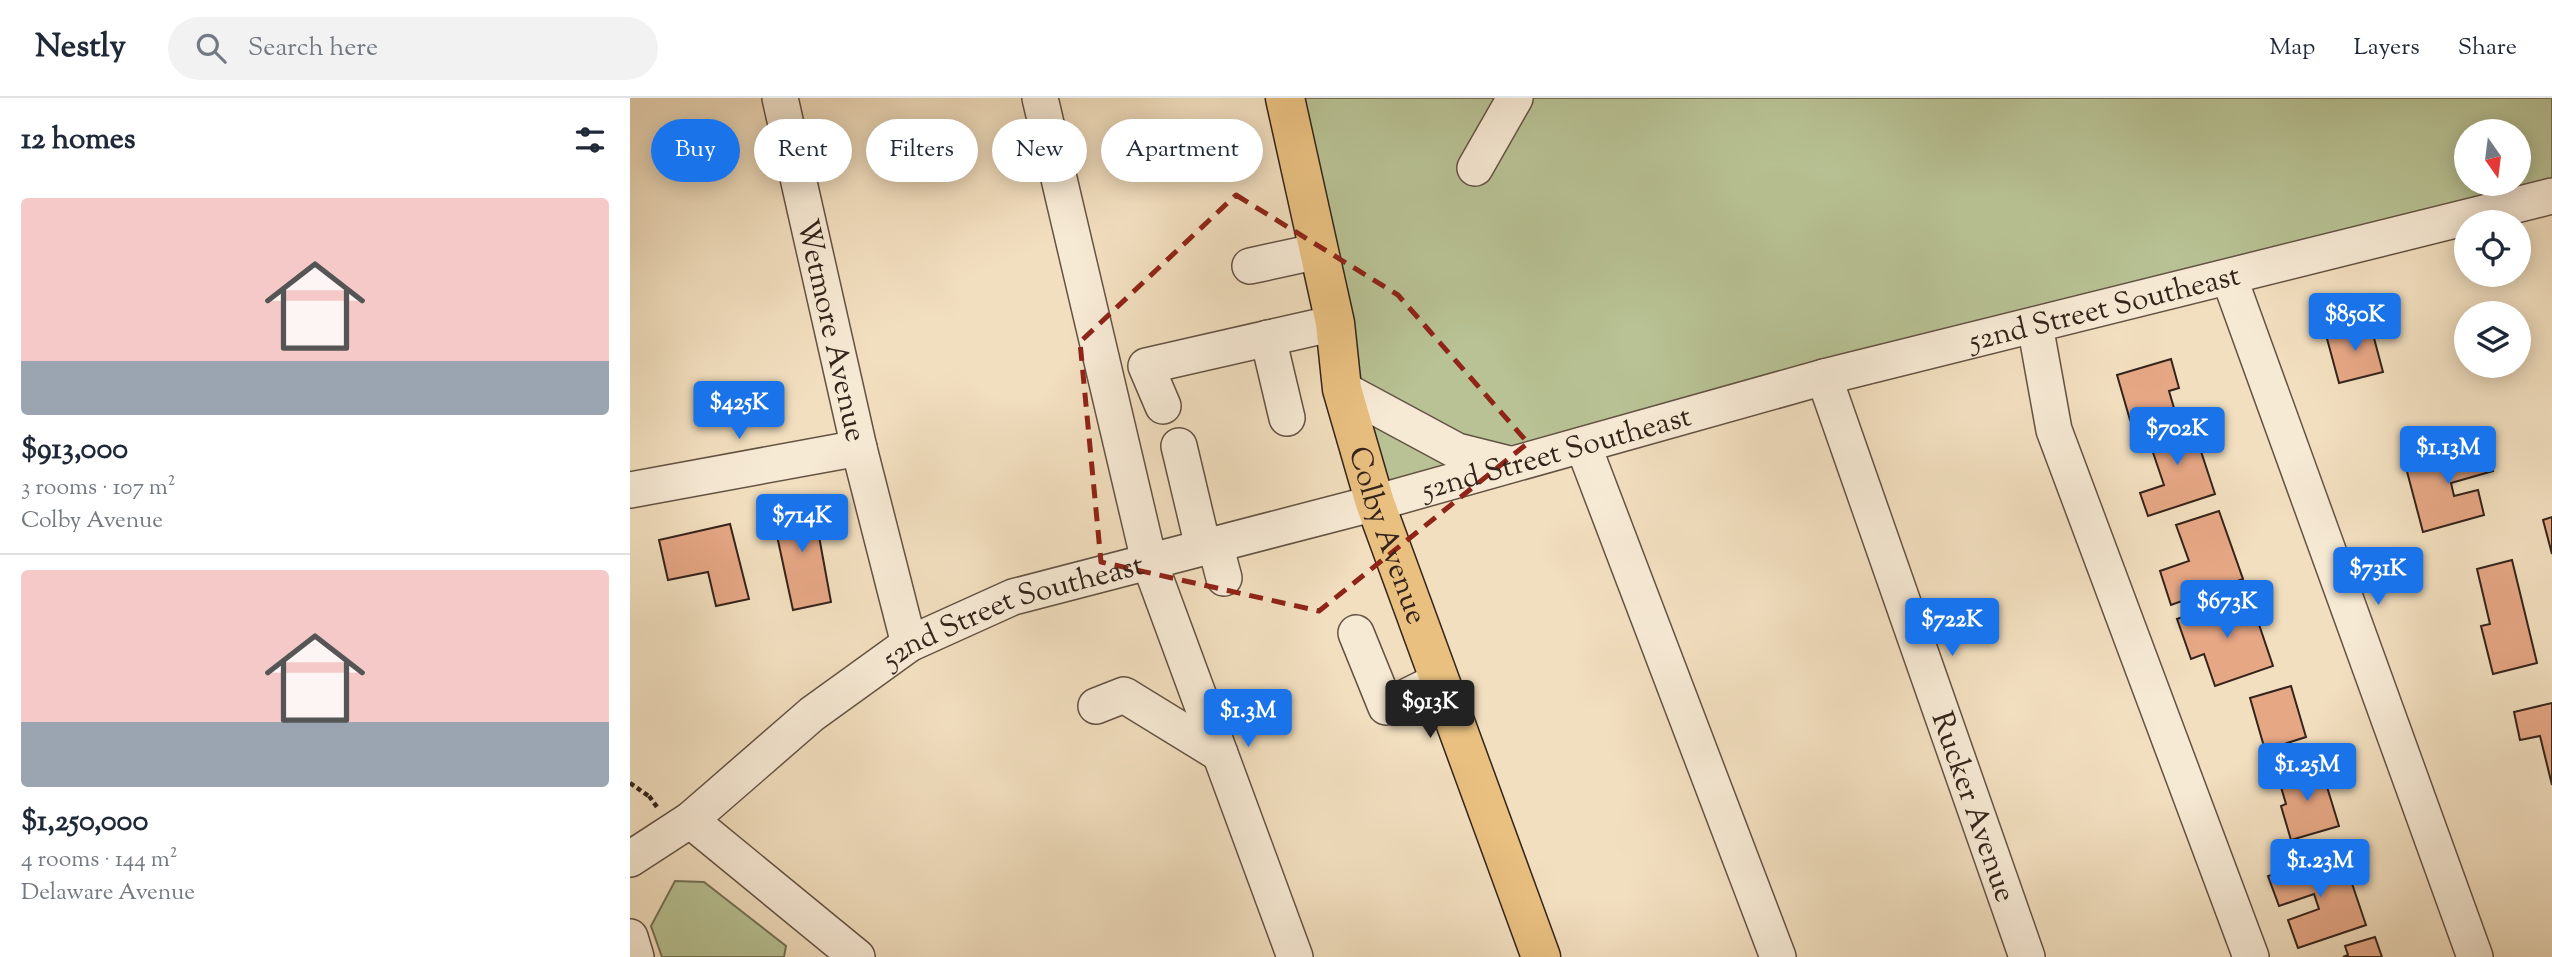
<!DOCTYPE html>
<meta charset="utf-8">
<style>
:root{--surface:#fff;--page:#f2f2f3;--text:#1f2937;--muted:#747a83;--line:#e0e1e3;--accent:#1a73e8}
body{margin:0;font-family:"Sorts Mill Goudy",serif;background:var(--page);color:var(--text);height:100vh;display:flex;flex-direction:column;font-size:26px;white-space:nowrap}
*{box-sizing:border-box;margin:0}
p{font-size:23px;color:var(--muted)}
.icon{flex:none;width:38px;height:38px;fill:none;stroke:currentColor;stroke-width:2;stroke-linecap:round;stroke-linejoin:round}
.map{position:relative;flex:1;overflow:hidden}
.side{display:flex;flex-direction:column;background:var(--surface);width:630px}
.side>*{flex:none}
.top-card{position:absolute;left:21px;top:21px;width:665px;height:63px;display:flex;gap:14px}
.needle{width:46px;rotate:166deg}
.fabs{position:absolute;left:1824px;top:21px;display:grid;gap:14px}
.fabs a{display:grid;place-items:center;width:77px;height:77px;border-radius:50%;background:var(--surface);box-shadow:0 4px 18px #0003;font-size:35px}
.price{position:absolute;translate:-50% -60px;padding:0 16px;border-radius:7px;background:var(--accent);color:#fff;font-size:23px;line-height:46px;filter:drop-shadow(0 2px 4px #0008)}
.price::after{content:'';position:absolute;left:50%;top:42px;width:21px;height:16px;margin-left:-10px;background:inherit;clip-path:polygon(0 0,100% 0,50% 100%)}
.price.on{background:#222;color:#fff}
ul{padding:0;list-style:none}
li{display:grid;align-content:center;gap:14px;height:371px;padding:0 21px}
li+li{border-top:2px solid var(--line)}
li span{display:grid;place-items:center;height:217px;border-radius:7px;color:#555}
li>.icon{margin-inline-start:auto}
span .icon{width:126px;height:126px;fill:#fffc;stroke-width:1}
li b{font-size:30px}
h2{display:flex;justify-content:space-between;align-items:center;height:84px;padding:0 21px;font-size:30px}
.chip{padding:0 24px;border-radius:32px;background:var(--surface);box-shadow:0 4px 18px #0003;font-size:24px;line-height:63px}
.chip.on{background:var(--accent);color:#fff}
header{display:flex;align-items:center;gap:42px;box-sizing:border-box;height:98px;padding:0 35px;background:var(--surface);border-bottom:2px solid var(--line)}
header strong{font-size:33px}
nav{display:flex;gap:38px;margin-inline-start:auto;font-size:24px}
.search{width:490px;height:63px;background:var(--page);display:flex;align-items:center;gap:18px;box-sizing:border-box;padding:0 24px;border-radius:38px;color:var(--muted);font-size:26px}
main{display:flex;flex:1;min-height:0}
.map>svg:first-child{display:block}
.green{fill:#b8c294;stroke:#767358;stroke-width:2;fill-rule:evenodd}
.building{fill:#e6a785;stroke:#34241b;stroke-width:2}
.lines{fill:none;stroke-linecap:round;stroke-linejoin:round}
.minor-casing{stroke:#645344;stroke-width:38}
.major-casing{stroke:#34241b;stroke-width:41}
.path{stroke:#34241b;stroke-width:4.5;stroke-dasharray:5 3.5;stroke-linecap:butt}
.minor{stroke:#f7ead5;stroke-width:35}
.major{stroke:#e9c080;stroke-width:38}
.marked{fill:none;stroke:#8f2418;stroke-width:5;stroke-dasharray:14 9;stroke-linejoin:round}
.labels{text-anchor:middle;stroke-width:5;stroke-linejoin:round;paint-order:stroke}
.street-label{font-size:30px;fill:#34241b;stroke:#f7ead5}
</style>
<header>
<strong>Nestly</strong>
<div class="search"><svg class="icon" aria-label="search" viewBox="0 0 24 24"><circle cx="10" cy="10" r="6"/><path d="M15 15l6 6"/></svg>Search here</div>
<nav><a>Map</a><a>Layers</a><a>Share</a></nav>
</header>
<main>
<section class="side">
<h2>12 homes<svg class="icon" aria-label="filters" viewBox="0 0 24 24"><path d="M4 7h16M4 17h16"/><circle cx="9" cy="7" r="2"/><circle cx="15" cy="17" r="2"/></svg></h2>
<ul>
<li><span style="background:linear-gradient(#f6c9c9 75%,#9aa5b1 0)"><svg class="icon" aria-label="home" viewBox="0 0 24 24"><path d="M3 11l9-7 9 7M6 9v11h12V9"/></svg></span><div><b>$913,000</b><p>3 rooms · 107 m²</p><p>Colby Avenue</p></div></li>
<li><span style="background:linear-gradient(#f6c9c9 70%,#9aa5b1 0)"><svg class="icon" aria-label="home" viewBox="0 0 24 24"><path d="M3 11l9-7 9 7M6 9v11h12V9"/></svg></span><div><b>$1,250,000</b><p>4 rooms · 144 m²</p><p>Delaware Avenue</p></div></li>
</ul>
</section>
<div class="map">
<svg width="1922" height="859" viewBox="0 0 1922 859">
<rect width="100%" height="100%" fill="#f2dfbf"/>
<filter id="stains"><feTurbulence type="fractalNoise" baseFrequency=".00286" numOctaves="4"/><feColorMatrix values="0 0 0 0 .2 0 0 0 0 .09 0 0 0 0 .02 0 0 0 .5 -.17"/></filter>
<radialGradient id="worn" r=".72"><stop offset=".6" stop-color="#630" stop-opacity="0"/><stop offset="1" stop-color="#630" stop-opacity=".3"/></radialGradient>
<!-- green -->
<path class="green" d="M 655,0 L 1922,0 L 1922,98 L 745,405 ZM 1836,33 L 1888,33 L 1888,86 L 1836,86 Z
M 45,783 L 74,784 L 156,848 L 154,859 L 32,859 L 21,828 Z"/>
<!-- building -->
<path class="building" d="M 1740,225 L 1753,274 L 1709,285 L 1696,237 Z
M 1541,261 L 1549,290 L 1539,293 L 1544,310 L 1500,322 L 1487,277 Z
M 1559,317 L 1585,396 L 1518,418 L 1510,395 L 1534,387 L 1515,331 Z
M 1855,344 L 1863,373 L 1821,385 L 1824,398 L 1848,392 L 1854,417 L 1793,434 L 1775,366 Z
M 182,400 L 201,504 L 163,512 L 141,410 Z
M 1589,413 L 1613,481 L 1541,507 L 1530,473 L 1559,463 L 1546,427 Z
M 1922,419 L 1922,456 L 1913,422 Z
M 100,426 L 119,501 L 86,508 L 78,474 L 38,482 L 29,442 Z
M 1882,462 L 1907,565 L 1863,576 L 1851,528 L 1860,526 L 1847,471 Z
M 1619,497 L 1643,568 L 1585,588 L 1574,556 L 1561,561 L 1547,521 Z
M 1661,588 L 1676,639 L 1635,652 L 1620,600 Z
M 1922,605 L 1922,687 L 1910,638 L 1890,642 L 1884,614 Z
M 1690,666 L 1709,728 L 1661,742 L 1651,708 L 1656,706 L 1648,679 Z
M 1711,753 L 1736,827 L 1668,850 L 1658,822 L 1689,811 L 1684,796 L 1649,808 L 1638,778 Z
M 1745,839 L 1752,859 L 1713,859 L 1718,857 L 1715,848 Z"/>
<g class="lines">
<defs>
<g id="minor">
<path id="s1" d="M 150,0 L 229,350 L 279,546"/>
<path d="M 410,0 L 519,463 L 665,859"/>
<path d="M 845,70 L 885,0"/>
<path d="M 620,168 L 689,153"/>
<path d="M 1599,179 L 1845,859"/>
<path d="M 1405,227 L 1424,332 L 1621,859"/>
<path d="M 638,240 L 657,320"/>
<path id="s2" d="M 1194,279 L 1397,859"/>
<path d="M 712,291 L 827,353 L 879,366"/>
<path d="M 533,308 L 516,268 L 705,225"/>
<path d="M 953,347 L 1148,859"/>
<path d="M 549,348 L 573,449"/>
<path d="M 0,392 L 229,350"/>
<path d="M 585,446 L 594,480"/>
<path d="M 726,535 L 756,609 L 810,582"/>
<path d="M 466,608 L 494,597 L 590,656"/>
<path d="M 60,722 L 227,859"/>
<path id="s3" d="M 0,761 L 60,722 L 182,616 L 279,546 L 383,499 L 745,405 L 1194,279 L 1922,98"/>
<path d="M 0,839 L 6,859"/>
</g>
<g id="major">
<path id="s4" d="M 655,0 L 705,225 L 712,291 L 745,405 L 911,859"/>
</g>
</defs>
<!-- minor casing -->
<use href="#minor" class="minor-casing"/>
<!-- major casing -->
<use href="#major" class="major-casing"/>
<!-- path -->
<path class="path" d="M 0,685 L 20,699
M 19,698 L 27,709"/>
<!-- minor -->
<use href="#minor" class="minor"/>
<!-- major -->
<use href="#major" class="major"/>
</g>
<!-- marked area -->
<path class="marked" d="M 606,97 L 768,197 L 898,345 L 689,513 L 471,464 L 450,244 Z"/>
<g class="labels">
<!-- street labels -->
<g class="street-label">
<text dy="10" stroke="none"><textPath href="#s3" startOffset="1596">52nd Street Southeast</textPath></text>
<text dy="10" stroke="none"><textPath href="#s1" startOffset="238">Wetmore Avenue</textPath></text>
<text dy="10" stroke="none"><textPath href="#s3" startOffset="1029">52nd Street Southeast</textPath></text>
<text dy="10" stroke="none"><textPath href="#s4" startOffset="450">Colby Avenue</textPath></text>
<text dy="10" stroke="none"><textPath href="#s3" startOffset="462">52nd Street Southeast</textPath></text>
<text dy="10" stroke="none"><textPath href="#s2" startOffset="455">Rucker Avenue</textPath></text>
</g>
</g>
<rect width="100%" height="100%" filter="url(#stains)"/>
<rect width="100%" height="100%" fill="url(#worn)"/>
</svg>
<div class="fabs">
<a><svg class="needle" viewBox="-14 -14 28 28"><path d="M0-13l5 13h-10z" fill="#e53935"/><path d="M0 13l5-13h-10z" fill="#747a83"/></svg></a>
<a><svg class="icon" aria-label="locate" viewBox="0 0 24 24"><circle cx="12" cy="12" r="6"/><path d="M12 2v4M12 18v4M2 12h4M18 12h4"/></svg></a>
<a><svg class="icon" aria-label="layers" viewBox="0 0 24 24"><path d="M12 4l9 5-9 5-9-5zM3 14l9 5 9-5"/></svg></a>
</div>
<b class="price" style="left:1725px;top:255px">$850K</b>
<b class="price" style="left:109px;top:343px">$425K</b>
<b class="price" style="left:1547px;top:369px">$702K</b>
<b class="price" style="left:1818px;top:388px">$1.13M</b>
<b class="price" style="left:172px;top:456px">$714K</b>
<b class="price" style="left:1748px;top:509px">$731K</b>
<b class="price" style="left:1597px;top:542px">$673K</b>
<b class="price" style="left:1322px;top:560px">$722K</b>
<b class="price on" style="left:800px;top:642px">$913K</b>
<b class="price" style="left:618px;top:651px">$1.3M</b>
<b class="price" style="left:1677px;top:705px">$1.25M</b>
<b class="price" style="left:1690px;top:801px">$1.23M</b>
<div class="top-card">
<a class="chip on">Buy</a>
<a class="chip">Rent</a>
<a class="chip">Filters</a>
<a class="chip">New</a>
<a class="chip">Apartment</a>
</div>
</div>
</main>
